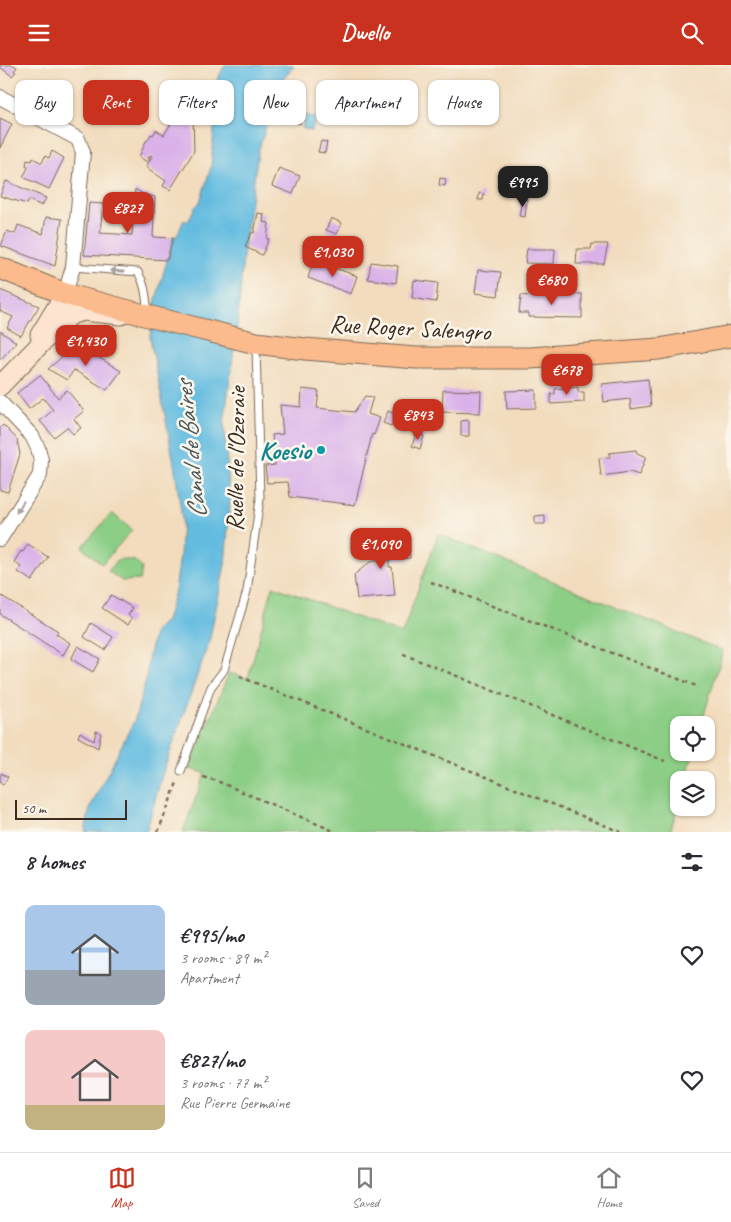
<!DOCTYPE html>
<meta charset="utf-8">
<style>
:root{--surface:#fff;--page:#f2f2f3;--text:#2b2b33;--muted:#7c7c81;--line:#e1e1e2;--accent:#c8321e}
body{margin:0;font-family:Caveat,sans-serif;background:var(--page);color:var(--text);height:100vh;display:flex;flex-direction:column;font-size:19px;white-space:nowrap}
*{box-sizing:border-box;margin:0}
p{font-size:16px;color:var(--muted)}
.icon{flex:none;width:28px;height:28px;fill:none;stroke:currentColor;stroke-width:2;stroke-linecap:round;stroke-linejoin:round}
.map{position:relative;height:767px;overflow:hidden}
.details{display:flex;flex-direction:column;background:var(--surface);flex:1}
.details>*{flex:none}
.guide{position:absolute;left:15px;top:15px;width:701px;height:45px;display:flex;gap:10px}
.buttons{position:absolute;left:670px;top:651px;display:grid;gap:10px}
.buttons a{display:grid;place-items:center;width:45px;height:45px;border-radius:10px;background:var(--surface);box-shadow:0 1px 4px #0004;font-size:25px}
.scale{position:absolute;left:15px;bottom:12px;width:112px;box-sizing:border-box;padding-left:5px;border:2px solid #3b2a1e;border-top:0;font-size:14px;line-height:18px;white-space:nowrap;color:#3b2a1e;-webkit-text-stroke:4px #fbf7ec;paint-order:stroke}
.price{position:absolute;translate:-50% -42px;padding:0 11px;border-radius:10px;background:var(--accent);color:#fff;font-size:16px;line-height:32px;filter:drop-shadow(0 1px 2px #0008)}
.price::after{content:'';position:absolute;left:50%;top:30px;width:15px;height:11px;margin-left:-8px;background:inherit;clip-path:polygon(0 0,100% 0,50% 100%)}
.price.active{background:#222;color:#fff}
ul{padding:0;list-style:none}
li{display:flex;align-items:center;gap:15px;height:125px;padding:0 25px}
li span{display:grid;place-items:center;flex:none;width:140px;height:100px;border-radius:10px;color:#555}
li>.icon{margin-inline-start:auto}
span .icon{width:60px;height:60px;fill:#fffc;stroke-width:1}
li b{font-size:21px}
h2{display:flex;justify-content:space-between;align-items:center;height:60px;padding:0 25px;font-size:21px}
.tag{padding:0 18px;border-radius:10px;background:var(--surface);box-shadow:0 1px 4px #0004;font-size:18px;line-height:45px}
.tag.active{background:var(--accent);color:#fff}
header{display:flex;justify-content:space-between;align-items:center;height:65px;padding:0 25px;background:var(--accent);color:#fff;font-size:22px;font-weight:700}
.menu{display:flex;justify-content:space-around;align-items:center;height:70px;border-top:1px solid var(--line);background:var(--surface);font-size:14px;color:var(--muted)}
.menu a{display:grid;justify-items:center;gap:2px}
.menu .active{color:var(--accent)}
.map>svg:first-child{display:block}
.green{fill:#8cce86;stroke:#647c52}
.water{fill:#63bce0;stroke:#4f737f}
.building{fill:#dab2e9}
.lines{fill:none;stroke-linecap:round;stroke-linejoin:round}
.lane-casing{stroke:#7b6856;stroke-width:9}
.street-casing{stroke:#7b6856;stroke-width:16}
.secondary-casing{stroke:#7b6856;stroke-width:21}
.primary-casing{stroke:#7b6856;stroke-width:23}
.path{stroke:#7b6856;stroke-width:2.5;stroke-dasharray:4 4;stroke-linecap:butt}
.lane{stroke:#fff;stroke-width:7}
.street{stroke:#fff;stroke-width:14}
.secondary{stroke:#fde4d1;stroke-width:19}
.primary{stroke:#fbbb8d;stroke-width:21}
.oneway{fill:#a79f9a}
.culture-dot{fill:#0f9aa8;stroke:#fbf7ec;stroke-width:2}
.labels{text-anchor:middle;stroke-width:5;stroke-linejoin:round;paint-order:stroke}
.street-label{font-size:25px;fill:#3b2a1e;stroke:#fbf7ec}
.culture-label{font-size:25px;font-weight:bold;fill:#0d838f;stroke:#fbf7ec;text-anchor:end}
.water-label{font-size:26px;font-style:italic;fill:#475658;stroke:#fbf7ec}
</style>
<header><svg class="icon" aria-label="menu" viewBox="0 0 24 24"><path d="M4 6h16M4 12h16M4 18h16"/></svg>Dwello<svg class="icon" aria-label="search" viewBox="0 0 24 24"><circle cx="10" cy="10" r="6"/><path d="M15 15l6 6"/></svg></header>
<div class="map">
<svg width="731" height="767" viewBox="0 0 731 767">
<rect width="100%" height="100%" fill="#fbf7ec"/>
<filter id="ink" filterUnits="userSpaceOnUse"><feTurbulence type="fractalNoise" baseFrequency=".02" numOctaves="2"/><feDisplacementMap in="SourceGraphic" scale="10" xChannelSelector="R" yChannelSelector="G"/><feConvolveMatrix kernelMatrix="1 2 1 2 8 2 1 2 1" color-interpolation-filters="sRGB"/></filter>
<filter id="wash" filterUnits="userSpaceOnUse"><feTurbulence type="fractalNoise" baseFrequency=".0096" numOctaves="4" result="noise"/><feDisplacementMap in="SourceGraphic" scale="20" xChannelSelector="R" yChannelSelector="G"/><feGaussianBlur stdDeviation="1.12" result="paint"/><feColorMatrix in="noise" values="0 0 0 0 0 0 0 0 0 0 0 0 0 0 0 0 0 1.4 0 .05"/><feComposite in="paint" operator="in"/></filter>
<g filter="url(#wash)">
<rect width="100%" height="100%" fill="#f2dcbd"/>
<!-- green -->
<path class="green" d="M 112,448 L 132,465 L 102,499 L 82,482 Z
M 438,469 L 723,586 L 701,660 L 679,660 L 679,688 L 693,688 L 686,715 L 679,715 L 679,738 L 670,767 L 183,767 L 205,708 L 189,704 L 229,608 L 248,613 L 273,521 L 402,569 Z
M 119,494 L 135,496 L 142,503 L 140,515 L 122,516 L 108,506 Z"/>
<!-- water -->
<path class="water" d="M 225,0 L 294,0 L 279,20 L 258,87 L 243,191 L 238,255 L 224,358 L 230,437 L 225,500 L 209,577 L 163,707 L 146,767 L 85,767 L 90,743 L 135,654 L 146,614 L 149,589 L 155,565 L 166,556 L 175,526 L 180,491 L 182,454 L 174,398 L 150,272 L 155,238 L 174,171 L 176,172 L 184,155 L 188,157 L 195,142 L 200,137 L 211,102 L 214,63 L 209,30 Z
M 306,50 L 316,53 L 312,66 L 302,63 Z"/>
<g id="blocks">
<!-- building -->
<path class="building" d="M 0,0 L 14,0 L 17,2 L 14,6 L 16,7 L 12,11 L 0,2 Z
M 183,17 L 191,22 L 200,25 L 195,35 L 187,31 L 186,33 L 177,28 Z
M 181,42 L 193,50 L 194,86 L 170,125 L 163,121 L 166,116 L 146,102 L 152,91 L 150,90 L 147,97 L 139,92 L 146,76 L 147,76 L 151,69 L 153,70 L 156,65 L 164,70 Z
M 293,50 L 302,53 L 300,59 L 291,56 Z
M 0,53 L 12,59 L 0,83 Z
M 321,76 L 327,77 L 325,88 L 318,87 Z
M 52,86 L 64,93 L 49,124 L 23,112 L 28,103 L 26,100 L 27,95 L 32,96 L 33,93 L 42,98 L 45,91 L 49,93 Z
M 279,103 L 300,111 L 293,129 L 272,121 Z
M 440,113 L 446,114 L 445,121 L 439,120 Z
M 6,116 L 46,133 L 42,141 L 29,135 L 27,139 L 0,131 Z
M 135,124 L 143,129 L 155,132 L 153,172 L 173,173 L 167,195 L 84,190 L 89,138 L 103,139 L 100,168 L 132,170 Z
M 479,128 L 484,129 L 483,135 L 478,135 Z
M 522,134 L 527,134 L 525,152 L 519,151 Z
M 258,148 L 264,149 L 263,157 L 269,158 L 267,174 L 269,174 L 262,190 L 245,182 L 252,167 L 254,168 Z
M 46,152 L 62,154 L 55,201 L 1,181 L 7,166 L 15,169 L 18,160 L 43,169 Z
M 331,153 L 342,158 L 337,169 L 326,165 Z
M 592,179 L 608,179 L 604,199 L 576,199 L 577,184 L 591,184 Z
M 527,184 L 555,184 L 554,199 L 525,198 Z
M 371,197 L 398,201 L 396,218 L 368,214 Z
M 321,198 L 357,211 L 351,229 L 308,213 L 312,200 L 320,202 Z
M 478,205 L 501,207 L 498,231 L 475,228 Z
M 414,215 L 438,218 L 436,237 L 412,233 Z
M 0,225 L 39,241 L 21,271 L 7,263 L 13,252 L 0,246 Z
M 530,229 L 582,229 L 582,253 L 529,252 L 529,248 L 519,248 L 521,230 L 529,231 Z
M 0,266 L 16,277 L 0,295 Z
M 77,279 L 121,306 L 107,325 L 74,305 L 67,315 L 48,304 Z
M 40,310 L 58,333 L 67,325 L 84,346 L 74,354 L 81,363 L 73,369 L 67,362 L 54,372 L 40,356 L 53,345 L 43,333 L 29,344 L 17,328 Z
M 648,314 L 651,341 L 631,344 L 630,334 L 604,337 L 602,319 Z
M 578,322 L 578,327 L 584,327 L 584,337 L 551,339 L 551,329 L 555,329 L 555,324 Z
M 302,324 L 319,326 L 317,343 L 354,347 L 365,331 L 373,332 L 368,349 L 380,353 L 374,370 L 372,369 L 355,440 L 290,432 L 288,417 L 267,418 L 265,401 L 275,400 L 272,370 L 283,369 L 280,340 L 301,342 Z
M 443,325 L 481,326 L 480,348 L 442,347 Z
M 536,325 L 536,343 L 507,344 L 506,326 Z
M 388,346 L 416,359 L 413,367 L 392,359 L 391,361 L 383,358 Z
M 469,355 L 469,371 L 461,371 L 461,356 Z
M 3,360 L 17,374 L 20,389 L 8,427 L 0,425 L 0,363 Z
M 416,368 L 424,371 L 420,384 L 412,381 Z
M 636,385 L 637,388 L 646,392 L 639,410 L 630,407 L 601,411 L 599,393 L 610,392 L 609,388 Z
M 545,450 L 545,459 L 535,459 L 535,451 Z
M 409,473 L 410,493 L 389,495 L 389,502 L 392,502 L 395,531 L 357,534 L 354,510 L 370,497 L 376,496 L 374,477 Z
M 28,479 L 48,492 L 32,516 L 18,507 L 21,502 L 14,497 L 21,486 L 23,487 Z
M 0,530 L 58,566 L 56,569 L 70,578 L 63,590 L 0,549 Z
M 111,530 L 133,543 L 128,550 L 132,553 L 128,560 L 102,543 Z
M 91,558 L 113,572 L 105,585 L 84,572 Z
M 78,581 L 100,594 L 93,607 L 71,594 Z
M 96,666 L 101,668 L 98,683 L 78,672 L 80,667 L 94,676 Z
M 1,708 L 8,712 L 3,720 L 0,718 Z"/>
</g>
</g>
<g filter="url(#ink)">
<use href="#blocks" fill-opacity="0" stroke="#7b6856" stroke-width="1"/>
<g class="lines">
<defs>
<path id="lane" d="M 73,202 L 138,207 C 146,220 146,234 148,249
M 181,706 L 211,622 L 224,605 L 247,526 L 260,434 L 256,281"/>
<path id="street" d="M 0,32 L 78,74 L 83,87 L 73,202 L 65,229
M 0,337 L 32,371 L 38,383 L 41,395 L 40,410 L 0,474"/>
<path id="secondary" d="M 40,270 L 65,229
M 0,321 L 53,266 L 72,249 L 83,246 L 121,250"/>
<path id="primary" d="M 0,203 L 65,229 L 148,251 L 256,278 L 305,284 L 416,293 L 530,293 L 659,284 L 731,271"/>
</defs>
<!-- lane casing -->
<use href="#lane" class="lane-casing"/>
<!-- street casing -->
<use href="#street" class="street-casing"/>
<!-- secondary casing -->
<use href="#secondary" class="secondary-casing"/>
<!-- primary casing -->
<use href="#primary" class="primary-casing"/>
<!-- path -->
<path class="path" d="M 431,517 L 699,622
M 403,589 L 665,696
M 240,611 L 241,612 L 621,767
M 203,712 L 217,716 L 336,767
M 158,767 L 178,715"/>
<!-- lane -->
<use href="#lane" class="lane"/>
<!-- street -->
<use href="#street" class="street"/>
<!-- secondary -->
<use href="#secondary" class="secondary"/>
<!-- primary -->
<use href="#primary" class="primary"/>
</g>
<!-- one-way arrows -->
<defs><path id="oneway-solid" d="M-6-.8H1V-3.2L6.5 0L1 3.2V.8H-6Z" transform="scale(1.25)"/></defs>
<g class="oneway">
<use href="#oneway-solid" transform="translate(117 206) rotate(-175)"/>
<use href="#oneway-solid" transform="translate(20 442) rotate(122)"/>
</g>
</g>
<!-- markers -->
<circle class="culture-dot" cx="321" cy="385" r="5"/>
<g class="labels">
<!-- street labels -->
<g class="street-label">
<text transform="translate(410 262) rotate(3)" y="9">Rue Roger Salengro</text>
<text transform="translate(235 394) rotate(-89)" y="9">Ruelle de l'Ozeraie</text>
</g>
<!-- culture labels -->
<g class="culture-label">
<text x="311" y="394">Koesio</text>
</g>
<!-- water labels -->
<g class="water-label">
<text transform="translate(190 385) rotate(-96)" y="9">Canal de Baires</text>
</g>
</g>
</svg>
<div class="buttons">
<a><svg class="icon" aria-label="locate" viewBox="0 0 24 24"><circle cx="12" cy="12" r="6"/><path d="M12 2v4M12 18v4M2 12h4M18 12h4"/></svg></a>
<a><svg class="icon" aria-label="layers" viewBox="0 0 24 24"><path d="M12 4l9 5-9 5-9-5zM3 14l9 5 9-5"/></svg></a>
</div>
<div class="scale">50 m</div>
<b class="price active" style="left:523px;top:143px">€995</b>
<b class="price" style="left:128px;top:169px">€827</b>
<b class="price" style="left:333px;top:213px">€1,030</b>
<b class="price" style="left:552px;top:241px">€680</b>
<b class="price" style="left:86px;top:302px">€1,430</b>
<b class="price" style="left:567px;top:331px">€678</b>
<b class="price" style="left:418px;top:376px">€843</b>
<b class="price" style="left:381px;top:505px">€1,090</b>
<div class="guide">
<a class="tag">Buy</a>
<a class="tag active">Rent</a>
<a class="tag">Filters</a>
<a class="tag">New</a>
<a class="tag">Apartment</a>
<a class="tag">House</a>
</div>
</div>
<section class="details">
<h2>8 homes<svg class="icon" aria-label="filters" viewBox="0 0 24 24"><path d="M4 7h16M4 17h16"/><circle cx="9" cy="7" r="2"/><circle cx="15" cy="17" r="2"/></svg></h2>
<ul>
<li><span style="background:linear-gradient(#a9c7e8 65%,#9aa5b1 0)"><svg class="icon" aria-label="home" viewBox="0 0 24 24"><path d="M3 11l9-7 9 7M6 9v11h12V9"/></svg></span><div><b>€995/mo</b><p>3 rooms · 89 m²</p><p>Apartment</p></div><svg class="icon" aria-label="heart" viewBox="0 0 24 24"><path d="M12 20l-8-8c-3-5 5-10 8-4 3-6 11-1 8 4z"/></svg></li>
<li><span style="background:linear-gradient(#f6c9c9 75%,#c2b280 0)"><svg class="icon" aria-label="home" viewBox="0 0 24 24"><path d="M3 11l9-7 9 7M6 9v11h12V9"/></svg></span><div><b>€827/mo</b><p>3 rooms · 77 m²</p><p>Rue Pierre Germaine</p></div><svg class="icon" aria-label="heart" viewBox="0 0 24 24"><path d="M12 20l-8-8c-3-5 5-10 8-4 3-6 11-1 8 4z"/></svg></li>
</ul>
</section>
<nav class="menu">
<a class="active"><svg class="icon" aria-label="map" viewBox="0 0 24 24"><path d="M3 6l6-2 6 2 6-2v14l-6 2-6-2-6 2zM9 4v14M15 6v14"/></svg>Map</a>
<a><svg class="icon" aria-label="saved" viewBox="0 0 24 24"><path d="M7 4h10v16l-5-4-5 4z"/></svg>Saved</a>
<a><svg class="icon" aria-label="home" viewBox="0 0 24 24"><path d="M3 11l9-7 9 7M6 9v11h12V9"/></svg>Home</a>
</nav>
